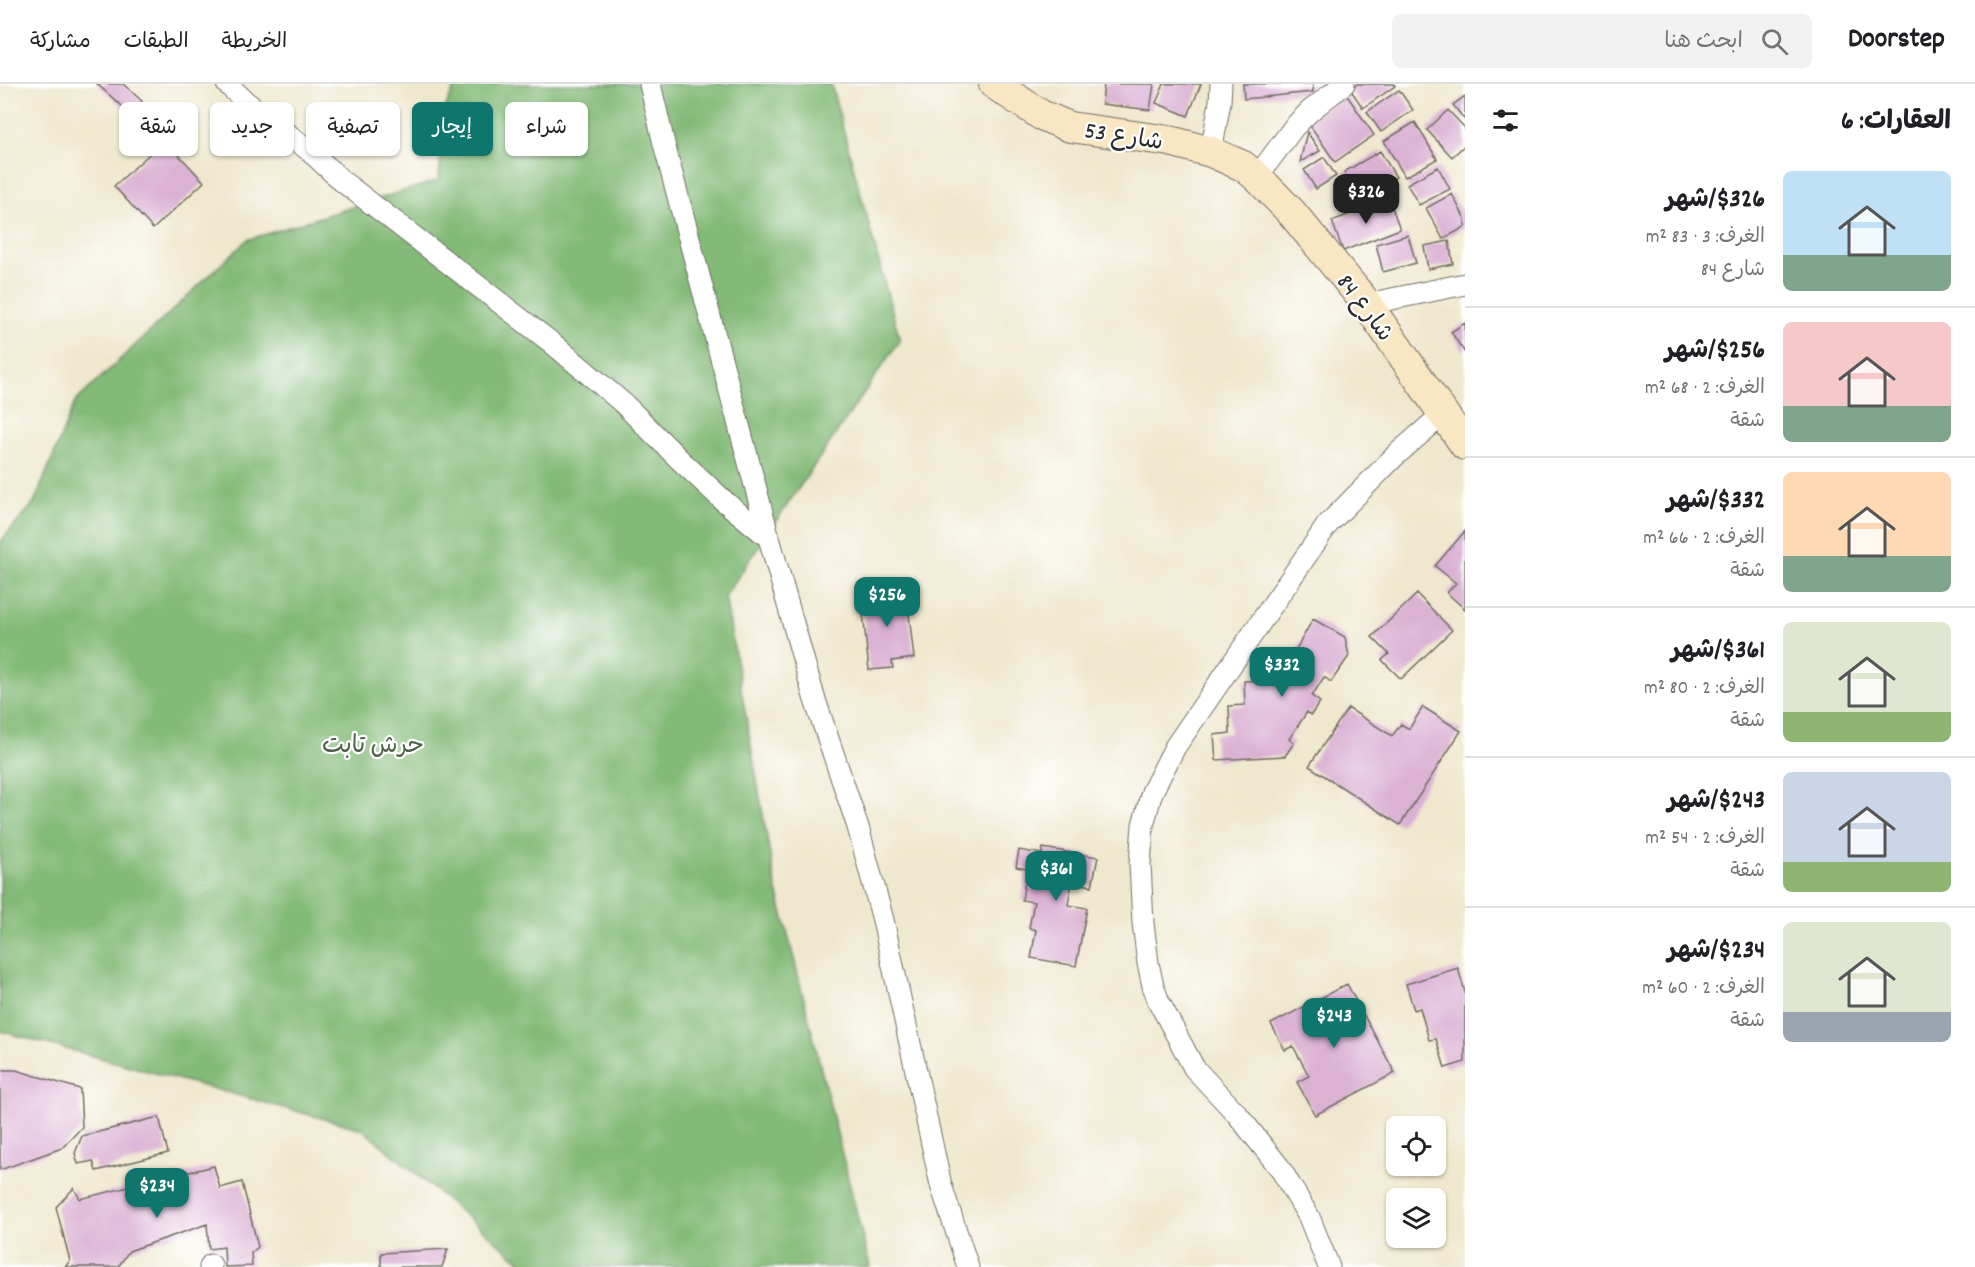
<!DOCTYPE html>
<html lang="ar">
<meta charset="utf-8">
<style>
:root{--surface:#fff;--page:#f2f2f2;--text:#202124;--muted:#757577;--line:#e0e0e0;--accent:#0f766e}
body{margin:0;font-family:Dekko,"Playpen Sans Arabic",sans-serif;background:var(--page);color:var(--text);direction:rtl;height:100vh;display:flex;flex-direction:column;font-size:22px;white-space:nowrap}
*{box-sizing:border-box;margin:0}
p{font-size:20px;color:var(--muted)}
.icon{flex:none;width:33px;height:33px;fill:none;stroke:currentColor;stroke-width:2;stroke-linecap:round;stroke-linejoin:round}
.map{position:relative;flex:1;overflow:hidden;direction:ltr}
.sheet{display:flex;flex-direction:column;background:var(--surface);width:510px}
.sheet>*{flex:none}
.banner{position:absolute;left:18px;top:18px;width:570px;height:54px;direction:rtl;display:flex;gap:12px}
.controls{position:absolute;left:1386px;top:1032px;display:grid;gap:12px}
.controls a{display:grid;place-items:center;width:60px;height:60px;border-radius:9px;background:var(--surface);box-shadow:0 2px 4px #0004;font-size:30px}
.price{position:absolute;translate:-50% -51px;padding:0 14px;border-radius:12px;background:var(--accent);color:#fff;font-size:20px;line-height:39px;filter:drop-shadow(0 2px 3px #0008)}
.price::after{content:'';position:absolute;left:50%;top:36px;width:18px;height:14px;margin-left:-9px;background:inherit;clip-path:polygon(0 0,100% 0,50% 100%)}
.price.on{background:#222;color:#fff}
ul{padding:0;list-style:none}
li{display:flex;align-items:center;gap:18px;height:150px;padding:0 24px}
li+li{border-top:2px solid var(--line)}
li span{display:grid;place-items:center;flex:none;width:168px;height:120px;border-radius:9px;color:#555}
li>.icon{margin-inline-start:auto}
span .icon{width:72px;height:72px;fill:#fffc;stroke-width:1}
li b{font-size:26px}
h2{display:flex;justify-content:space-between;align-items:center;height:72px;padding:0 24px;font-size:26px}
.tag{padding:0 21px;border-radius:9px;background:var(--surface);box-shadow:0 2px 4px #0004;font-size:21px;line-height:54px}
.tag.on{background:var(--accent);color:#fff}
header{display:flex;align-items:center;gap:36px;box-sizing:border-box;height:84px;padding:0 30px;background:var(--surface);border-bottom:2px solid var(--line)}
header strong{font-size:28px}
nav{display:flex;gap:33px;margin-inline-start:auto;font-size:21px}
.search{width:420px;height:54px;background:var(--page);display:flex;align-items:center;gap:15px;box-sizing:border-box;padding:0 21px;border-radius:9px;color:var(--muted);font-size:22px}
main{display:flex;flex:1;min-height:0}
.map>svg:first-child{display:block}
.forest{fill:#83ba77;stroke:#577251;stroke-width:1.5}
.building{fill:#dbb1d4}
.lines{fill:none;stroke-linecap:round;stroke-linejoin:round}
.street-casing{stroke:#706d64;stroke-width:23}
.secondary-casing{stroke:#706d64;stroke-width:32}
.street{stroke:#fff;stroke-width:21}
.secondary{stroke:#f9e7c3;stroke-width:30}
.labels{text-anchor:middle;stroke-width:4.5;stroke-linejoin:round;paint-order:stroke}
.street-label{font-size:24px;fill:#2b2b2b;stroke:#fff}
.park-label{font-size:24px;fill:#4f6048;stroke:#fff}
</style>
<header>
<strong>Doorstep</strong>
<div class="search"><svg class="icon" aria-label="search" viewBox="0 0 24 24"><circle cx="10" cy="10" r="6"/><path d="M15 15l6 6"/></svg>ابحث هنا</div>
<nav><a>الخريطة</a><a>الطبقات</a><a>مشاركة</a></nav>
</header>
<main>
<section class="sheet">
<h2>العقارات: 6<svg class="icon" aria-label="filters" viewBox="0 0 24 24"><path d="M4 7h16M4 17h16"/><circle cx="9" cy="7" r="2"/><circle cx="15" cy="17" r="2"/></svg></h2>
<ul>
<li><span style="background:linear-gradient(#bfe0f5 70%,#7fa58c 0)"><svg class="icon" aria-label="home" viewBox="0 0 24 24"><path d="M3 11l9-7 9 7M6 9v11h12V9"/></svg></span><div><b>$326/شهر</b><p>الغرف: 3 · 83 m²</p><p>شارع 84</p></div></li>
<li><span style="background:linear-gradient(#f6c9c9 70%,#7fa58c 0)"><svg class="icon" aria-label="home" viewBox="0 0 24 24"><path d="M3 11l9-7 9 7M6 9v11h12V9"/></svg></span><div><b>$256/شهر</b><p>الغرف: 2 · 68 m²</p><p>شقة</p></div></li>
<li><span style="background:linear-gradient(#ffd9b3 70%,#7fa58c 0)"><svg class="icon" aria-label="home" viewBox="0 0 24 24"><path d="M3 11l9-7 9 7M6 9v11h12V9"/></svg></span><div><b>$332/شهر</b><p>الغرف: 2 · 66 m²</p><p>شقة</p></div></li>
<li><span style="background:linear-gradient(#dfe7d0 75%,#8fb573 0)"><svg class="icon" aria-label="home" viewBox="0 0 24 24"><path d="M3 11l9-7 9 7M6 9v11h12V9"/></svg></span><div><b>$361/شهر</b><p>الغرف: 2 · 80 m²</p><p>شقة</p></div></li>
<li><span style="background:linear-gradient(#c9d6e8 75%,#8fb573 0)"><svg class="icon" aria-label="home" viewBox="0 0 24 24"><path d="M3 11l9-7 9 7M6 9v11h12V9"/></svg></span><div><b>$243/شهر</b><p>الغرف: 2 · 54 m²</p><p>شقة</p></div></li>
<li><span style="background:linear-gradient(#dfe7d0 75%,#9aa5b1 0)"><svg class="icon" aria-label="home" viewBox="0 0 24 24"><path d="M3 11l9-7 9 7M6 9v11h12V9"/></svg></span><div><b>$234/شهر</b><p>الغرف: 2 · 60 m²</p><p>شقة</p></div></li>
</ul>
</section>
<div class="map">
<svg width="1465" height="1183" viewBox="0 0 1465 1183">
<rect width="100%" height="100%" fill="#fff"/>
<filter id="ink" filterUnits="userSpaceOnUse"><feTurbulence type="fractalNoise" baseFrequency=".0167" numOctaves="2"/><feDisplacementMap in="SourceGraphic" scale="12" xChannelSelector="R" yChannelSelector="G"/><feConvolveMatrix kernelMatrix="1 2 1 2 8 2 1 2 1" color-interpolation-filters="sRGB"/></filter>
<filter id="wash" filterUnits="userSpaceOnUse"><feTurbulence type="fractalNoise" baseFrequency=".008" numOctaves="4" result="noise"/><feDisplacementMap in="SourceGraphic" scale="24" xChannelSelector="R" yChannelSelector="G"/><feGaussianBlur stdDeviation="1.35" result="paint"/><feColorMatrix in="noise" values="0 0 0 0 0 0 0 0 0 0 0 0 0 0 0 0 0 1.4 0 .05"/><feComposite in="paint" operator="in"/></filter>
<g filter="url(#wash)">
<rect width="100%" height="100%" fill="#efe8ce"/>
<!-- forest -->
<path class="forest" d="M 456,0 L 831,0 L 900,256 L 725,512 L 774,794 L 870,1183 L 527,1183 L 362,1045 L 0,947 L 0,458 L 34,419 L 75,318 L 247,156 L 439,96 L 443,28 Z"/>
<g id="blocks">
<!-- building -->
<path class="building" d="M 97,0 L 123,0 L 142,17 L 131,30 Z
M 1104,0 L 1154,0 L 1150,26 L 1102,20 Z
M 1164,0 L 1201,0 L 1188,32 L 1156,19 Z
M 1243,0 L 1313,0 L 1313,8 L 1244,15 Z
M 1357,0 L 1394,0 L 1395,2 L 1363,24 L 1350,5 Z
M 1399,6 L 1413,26 L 1381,48 L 1367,28 Z
M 1346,10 L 1374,51 L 1335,78 L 1307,37 Z
M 1465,12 L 1465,36 L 1453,21 Z
M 1448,26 L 1465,44 L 1465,61 L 1452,73 L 1427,46 Z
M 1415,38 L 1437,75 L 1405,93 L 1384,57 Z
M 1307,48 L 1320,67 L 1300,78 Z
M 165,56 L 204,98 L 153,145 L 114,102 Z
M 1380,67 L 1396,93 L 1361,115 L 1344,88 Z
M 1324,73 L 1336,92 L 1316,105 L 1304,86 Z
M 1438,83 L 1450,105 L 1419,121 L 1407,100 Z
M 1452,110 L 1465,135 L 1465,143 L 1443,155 L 1426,124 Z
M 1389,115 L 1400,145 L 1343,167 L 1332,137 Z
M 1408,151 L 1416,179 L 1383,188 L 1376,160 Z
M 1449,157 L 1453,180 L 1428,185 L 1424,162 Z
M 1465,239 L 1465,269 L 1451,248 Z
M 1465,447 L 1465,525 L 1447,509 L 1456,499 L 1435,482 Z
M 906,505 L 914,574 L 892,577 L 893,584 L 869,586 L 861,510 Z
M 1417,510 L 1452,546 L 1401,595 L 1382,576 L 1389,570 L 1372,553 Z
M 1313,535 L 1345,553 L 1349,572 L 1331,598 L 1324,593 L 1312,612 L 1320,618 L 1311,631 L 1307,628 L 1289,655 L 1294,659 L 1285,672 L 1216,676 L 1214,651 L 1230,649 L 1229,622 L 1245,621 L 1244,597 L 1267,596 L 1281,571 L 1290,576 Z
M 1423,623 L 1461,647 L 1400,741 L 1309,682 L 1348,624 L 1392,652 L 1401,640 L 1409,645 Z
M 1043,764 L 1098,773 L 1092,802 L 1072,798 L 1068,821 L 1087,824 L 1076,882 L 1031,874 L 1036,846 L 1029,844 L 1034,818 L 1022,816 L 1027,785 L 1016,783 L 1019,766 L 1042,770 Z
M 1458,884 L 1465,908 L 1465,978 L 1445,984 L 1436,955 L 1429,956 L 1420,924 L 1414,926 L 1406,900 Z
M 1347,900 L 1395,989 L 1315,1031 L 1297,998 L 1309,992 L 1293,962 L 1285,966 L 1271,940 Z
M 0,986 L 16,986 L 80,1005 L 82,1043 L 62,1064 L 0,1086 Z
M 159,1033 L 168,1069 L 96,1087 L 93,1077 L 78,1080 L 75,1069 L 82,1052 Z
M 214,1082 L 220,1104 L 242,1098 L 258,1163 L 251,1169 L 252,1182 L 225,1183 L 224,1163 L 209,1165 L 207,1140 L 129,1167 L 118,1183 L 65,1183 L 70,1177 L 56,1123 L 74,1104 L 80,1115 Z
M 448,1165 L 442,1183 L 381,1183 L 381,1169 Z"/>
</g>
</g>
<g filter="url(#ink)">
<use href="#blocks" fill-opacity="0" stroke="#706d64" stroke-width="1.5"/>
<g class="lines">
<defs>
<path id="street" d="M 227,0 L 246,18 L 311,68 L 342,97 L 552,259 L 624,320 L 679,375 L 724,417 L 769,454 L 814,613 L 858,743 L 883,836 L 941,1101 L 968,1183
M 650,0 L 665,64 L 769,454
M 1211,68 L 1220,18 L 1221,0
M 1257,93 L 1294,43 L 1310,27 L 1344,0
M 1367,220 L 1465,200
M 210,1183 L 211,1181
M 1329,1183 L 1309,1133 L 1280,1084 L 1237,1030 L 1194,984 L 1159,918 L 1153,902 L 1148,879 L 1143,839 L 1140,780 L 1143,741 L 1152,708 L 1175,663 L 1328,440 L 1396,371 L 1443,330"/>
<path id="secondary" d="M 994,0 L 1041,31 L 1070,43 L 1170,57 L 1211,68 L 1243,82 L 1257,93 L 1292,129 L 1367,220 L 1465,361"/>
</defs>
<!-- street casing -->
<use href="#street" class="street-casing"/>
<!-- secondary casing -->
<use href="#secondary" class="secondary-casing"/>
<!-- street -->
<use href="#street" class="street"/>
<!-- secondary -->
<use href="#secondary" class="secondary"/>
</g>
</g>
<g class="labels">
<!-- street labels -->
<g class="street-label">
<text transform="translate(1124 51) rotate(9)" y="8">شارع 53</text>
<text transform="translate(1366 223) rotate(53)" y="8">شارع 84</text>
</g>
<!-- park labels -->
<g class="park-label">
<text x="373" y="668">حرش تابت</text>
</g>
</g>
</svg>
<div class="controls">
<a><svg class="icon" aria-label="locate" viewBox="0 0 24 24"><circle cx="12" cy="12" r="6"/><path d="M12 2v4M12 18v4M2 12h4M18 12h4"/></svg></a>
<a><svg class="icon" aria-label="layers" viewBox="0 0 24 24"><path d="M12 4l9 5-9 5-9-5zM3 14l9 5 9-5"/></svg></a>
</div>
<b class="price on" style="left:1366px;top:141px">$326</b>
<b class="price" style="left:887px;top:544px">$256</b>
<b class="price" style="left:1282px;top:614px">$332</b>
<b class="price" style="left:1056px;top:818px">$361</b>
<b class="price" style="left:1334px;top:965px">$243</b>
<b class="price" style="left:157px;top:1135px">$234</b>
<div class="banner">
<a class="tag">شراء</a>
<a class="tag on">إيجار</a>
<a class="tag">تصفية</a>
<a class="tag">جديد</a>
<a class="tag">شقة</a>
</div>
</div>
</main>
